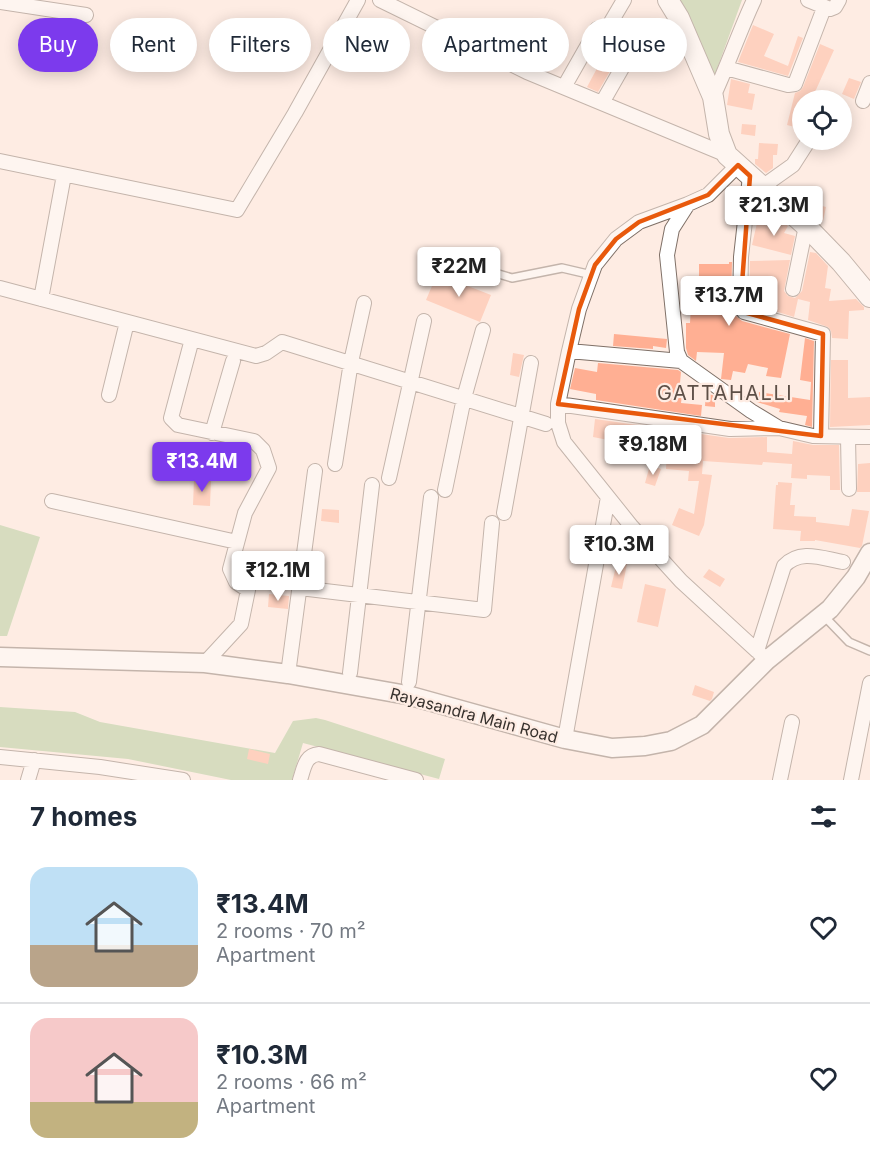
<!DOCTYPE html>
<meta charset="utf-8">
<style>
:root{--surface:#fff;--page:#f6f6f7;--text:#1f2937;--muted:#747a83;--line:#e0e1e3;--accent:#7c3aed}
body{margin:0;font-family:Inter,sans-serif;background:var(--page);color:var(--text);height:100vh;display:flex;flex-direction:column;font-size:22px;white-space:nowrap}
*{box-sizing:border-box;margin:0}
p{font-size:20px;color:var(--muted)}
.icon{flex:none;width:33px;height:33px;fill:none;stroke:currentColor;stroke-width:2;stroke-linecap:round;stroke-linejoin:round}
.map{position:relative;height:780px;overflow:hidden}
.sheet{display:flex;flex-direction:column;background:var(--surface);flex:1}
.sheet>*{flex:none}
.guide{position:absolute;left:18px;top:18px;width:834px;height:54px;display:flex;gap:12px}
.buttons{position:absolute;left:792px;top:90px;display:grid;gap:12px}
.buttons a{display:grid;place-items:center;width:60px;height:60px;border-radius:50%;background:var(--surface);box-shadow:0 3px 15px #0003;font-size:30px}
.price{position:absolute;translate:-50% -51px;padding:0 14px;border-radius:6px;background:#fff;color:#222;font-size:20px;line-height:39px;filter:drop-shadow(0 2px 3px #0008)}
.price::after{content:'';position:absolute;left:50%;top:36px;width:18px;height:14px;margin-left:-9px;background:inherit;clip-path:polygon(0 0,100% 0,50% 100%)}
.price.on{background:var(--accent);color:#fff}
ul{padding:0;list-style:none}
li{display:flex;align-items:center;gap:18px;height:150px;padding:0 30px}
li+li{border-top:2px solid var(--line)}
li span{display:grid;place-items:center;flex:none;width:168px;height:120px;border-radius:18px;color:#555}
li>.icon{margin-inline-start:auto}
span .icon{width:72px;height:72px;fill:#fffc;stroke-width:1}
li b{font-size:26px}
h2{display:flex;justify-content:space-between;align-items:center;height:72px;padding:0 30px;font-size:26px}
.tag{padding:0 21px;border-radius:27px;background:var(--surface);box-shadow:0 3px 15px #0003;font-size:21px;line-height:54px}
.tag.on{background:var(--accent);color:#fff}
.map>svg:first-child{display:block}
.green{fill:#a8c893}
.building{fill:#ffaf93}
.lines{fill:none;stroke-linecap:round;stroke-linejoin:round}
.service-casing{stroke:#7f7067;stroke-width:10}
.minor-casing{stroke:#7f7067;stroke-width:16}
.tertiary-casing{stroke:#7f7067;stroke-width:21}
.secondary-casing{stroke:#7f7067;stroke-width:22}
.service{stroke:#fff;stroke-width:7}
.minor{stroke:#fff;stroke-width:14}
.tertiary{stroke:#fff;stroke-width:18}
.secondary{stroke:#fff;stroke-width:20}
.marked{fill:none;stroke:#e8590c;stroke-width:4.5;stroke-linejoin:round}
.labels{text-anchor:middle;stroke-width:4.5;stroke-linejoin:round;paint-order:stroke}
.street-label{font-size:16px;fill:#37312d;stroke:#feece3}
.quarter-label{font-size:20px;letter-spacing:1.5px;fill:#5d4f47;stroke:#feece3}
</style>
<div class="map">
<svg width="870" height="780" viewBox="0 0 870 780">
<rect width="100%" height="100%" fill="#feece3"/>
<!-- green -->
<path class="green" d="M 677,0 L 742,0 L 713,80 Z
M 0,525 L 40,537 L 7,636 L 0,636 Z
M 0,707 L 75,712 L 100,722 L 275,753 L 293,721 L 316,718 L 325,720 L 445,759 L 439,779 L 303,743 L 292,780 L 231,780 L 128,759 L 0,747 Z"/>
<!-- building -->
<path class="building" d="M 753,25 L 774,34 L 764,56 L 788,66 L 798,36 L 803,38 L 788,76 L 738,62 Z
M 820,44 L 834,50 L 815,92 L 833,98 L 833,100 L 802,100 L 802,129 L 787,125 L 795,93 L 800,91 L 803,87 Z
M 602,59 L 613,66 L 598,92 L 587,87 Z
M 849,78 L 861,82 L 854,99 L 842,94 Z
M 731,79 L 750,84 L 748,93 L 755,94 L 752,110 L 727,105 Z
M 742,124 L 756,125 L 755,136 L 741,134 Z
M 759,143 L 778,144 L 777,155 L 773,155 L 773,168 L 766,173 L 755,164 L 755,159 L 758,159 Z
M 801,204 L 814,207 L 815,204 L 826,207 L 823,221 L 816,219 Z
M 774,215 L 788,226 L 784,233 L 795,236 L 791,255 L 752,245 L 757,223 L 768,226 Z
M 810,252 L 816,253 L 828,266 L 825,288 L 831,289 L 829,301 L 856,299 L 864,307 L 864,310 L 849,311 L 848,339 L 832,338 L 831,331 L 828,327 L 808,320 L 810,302 L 798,299 L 794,317 L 749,303 L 750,261 L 790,260 L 784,291 L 788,296 L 795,298 L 802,291 Z
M 729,262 L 732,262 L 731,305 L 736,316 L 742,321 L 790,334 L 781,378 L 766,376 L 768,368 L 748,364 L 745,373 L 733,371 L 731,380 L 721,379 L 724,353 L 697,352 L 696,361 L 688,355 L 686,348 L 686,323 L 690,323 L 691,304 L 686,304 L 686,281 L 699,281 L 699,264 L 729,264 Z
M 437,274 L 491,295 L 480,322 L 426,300 Z
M 614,334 L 667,339 L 666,348 L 653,346 L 653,349 L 613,346 Z
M 805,338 L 814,341 L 812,427 L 805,425 L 807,416 L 779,412 L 780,409 L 757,402 L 759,392 L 810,400 L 811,382 L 800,380 Z
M 513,353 L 524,355 L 519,377 L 510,375 Z
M 831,360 L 848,360 L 848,398 L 870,397 L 870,425 L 830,427 Z
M 598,363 L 678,370 L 681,372 L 679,394 L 682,395 L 681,403 L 702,405 L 701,416 L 596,400 L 596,394 L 570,389 L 575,368 L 597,372 Z
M 706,393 L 715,396 L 715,407 L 705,406 Z
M 595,419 L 729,438 L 767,437 L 767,452 L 792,454 L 793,441 L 813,445 L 839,445 L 840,490 L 830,490 L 830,476 L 807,475 L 807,479 L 791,478 L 792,464 L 763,462 L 762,465 L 703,461 L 702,474 L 712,475 L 704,525 L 699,536 L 672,525 L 679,508 L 694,514 L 699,481 L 688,481 L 689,471 L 666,469 L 667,449 L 639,445 L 640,443 L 613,438 L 613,441 L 593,437 Z
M 870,463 L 870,492 L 857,492 L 858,464 Z
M 650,465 L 661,469 L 655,486 L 645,483 Z
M 194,480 L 211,481 L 210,506 L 193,505 Z
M 778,482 L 792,483 L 790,505 L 795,505 L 794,516 L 816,517 L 816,522 L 849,526 L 852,509 L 869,511 L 862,546 L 860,548 L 815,540 L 815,541 L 800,541 L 801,531 L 773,529 L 776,485 L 778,485 Z
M 322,509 L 339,510 L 339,523 L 321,521 Z
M 617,562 L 627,564 L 622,589 L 611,587 Z
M 709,569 L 725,579 L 720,587 L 703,577 Z
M 645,584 L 666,589 L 658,627 L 637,622 Z
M 269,594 L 289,596 L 288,609 L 268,607 Z
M 695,685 L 714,692 L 712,699 L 710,701 L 692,695 Z
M 249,749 L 270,754 L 268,764 L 247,759 Z"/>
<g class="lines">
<defs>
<path id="service" d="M 452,260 L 512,278 L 562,268 L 592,275
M 823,615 L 849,642 L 870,651"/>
<path id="minor" d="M 380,0 L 527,72 L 727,155
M 808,0 L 830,9 L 835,7 L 839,0
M 0,2 L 86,15
M 611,22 L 624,0
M 726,68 L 788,85 L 795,84 L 824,8
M 564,87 L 597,29
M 713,97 C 728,65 739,32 754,0
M 863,101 L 870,83
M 602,103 L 626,61
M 0,161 L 237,210 L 295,113 L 358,0
M 738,165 L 708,195 L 688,204 L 672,229 L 667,255 L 677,352 L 681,361 L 751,411 L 779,428 L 813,436 L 870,437
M 750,176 L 741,257 L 740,305 L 744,312 L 823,334 L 821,436
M 762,187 L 793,165 L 809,140
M 688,204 L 639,222 L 616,239 L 595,265 L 579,309 L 569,351 L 558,404 L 558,423 L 564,442 L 632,527 L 681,581 L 767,660
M 0,288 L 256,356 L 266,353 L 282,342 L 546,424
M 793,289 L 806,226
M 41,299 L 64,175
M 192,339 L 171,418 L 178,425 L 254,441 L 263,450 L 269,468 L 245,513 L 230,569 L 236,582 L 248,590 L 241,624 L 205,663
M 569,351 L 681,361
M 109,395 L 127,322
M 558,404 L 730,429 L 779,428
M 212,433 L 233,361
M 848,437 L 849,489
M 335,464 L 351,362 L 364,303
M 389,478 L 424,321
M 445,490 L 464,398 L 483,330
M 52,501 L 237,542
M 504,513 L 531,363
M 300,588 L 484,610 L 492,523
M 757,651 L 784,566 C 800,549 821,558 843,562
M 350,673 L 372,485
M 288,674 L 315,471
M 409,682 L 431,497
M 565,739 L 608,497
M 0,757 L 100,767 L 183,780
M 28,780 L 34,760
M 300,780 C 304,768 305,755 319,754 L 416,780
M 780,780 L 792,722
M 851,780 L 870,683"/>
<path id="tertiary" d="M 0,657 L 205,663 L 288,674 L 407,695 L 565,739 L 612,748 L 645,746 L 671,741 L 702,725 L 767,660 L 830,609 L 856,577 L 870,553"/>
<path id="secondary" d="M 668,0 L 679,18 L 713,97 L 719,134 L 727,155 L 806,226 L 841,262 L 870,297"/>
</defs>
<!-- service casing -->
<use href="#service" class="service-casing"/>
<!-- minor casing -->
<use href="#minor" class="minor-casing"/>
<!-- tertiary casing -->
<use href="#tertiary" class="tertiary-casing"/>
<!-- secondary casing -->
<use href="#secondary" class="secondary-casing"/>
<!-- service -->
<use href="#service" class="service"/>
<!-- minor -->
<use href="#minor" class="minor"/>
<!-- tertiary -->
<use href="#tertiary" class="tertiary"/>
<!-- secondary -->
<use href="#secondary" class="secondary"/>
</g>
<!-- marked area -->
<path d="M0 0H870V780H0ZM 738,165 L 750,176 L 740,311 L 823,334 L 821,436 L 558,404 L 579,309 L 595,265 L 616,239 L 639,222 L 708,195 Z" fill="#feece3" fill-opacity=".55" fill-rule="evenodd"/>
<path class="marked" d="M 738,165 L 750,176 L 740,311 L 823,334 L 821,436 L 558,404 L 579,309 L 595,265 L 616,239 L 639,222 L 708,195 Z"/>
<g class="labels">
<!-- street labels -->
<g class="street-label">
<text transform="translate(474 715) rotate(15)" y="6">Rayasandra Main Road</text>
</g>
<!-- quarter labels -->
<g class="quarter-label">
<text x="725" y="400">GATTAHALLI</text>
</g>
</g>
</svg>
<div class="buttons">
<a><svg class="icon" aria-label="locate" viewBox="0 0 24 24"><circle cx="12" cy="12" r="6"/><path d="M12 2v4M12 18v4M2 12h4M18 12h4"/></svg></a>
</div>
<b class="price" style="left:774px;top:237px">₹21.3M</b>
<b class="price" style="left:459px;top:298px">₹22M</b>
<b class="price" style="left:729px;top:327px">₹13.7M</b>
<b class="price" style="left:653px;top:476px">₹9.18M</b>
<b class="price on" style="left:202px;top:493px">₹13.4M</b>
<b class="price" style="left:619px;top:576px">₹10.3M</b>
<b class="price" style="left:278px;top:602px">₹12.1M</b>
<div class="guide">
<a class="tag on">Buy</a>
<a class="tag">Rent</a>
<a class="tag">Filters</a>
<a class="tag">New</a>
<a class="tag">Apartment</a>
<a class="tag">House</a>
</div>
</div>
<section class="sheet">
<h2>7 homes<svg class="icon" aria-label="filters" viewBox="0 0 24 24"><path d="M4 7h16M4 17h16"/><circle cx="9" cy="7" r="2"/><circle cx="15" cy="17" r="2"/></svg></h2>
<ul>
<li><span style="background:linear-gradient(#bfe0f5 65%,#b9a48a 0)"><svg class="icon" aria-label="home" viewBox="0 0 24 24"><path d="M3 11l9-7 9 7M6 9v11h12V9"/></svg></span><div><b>₹13.4M</b><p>2 rooms · 70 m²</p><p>Apartment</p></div><svg class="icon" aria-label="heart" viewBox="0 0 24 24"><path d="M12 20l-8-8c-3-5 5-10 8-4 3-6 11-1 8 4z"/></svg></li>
<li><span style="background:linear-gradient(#f6c9c9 70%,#c2b280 0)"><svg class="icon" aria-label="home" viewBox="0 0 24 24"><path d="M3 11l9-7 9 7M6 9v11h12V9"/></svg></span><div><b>₹10.3M</b><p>2 rooms · 66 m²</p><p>Apartment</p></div><svg class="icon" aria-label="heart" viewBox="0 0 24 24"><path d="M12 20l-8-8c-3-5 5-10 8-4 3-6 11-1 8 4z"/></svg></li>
</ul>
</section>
